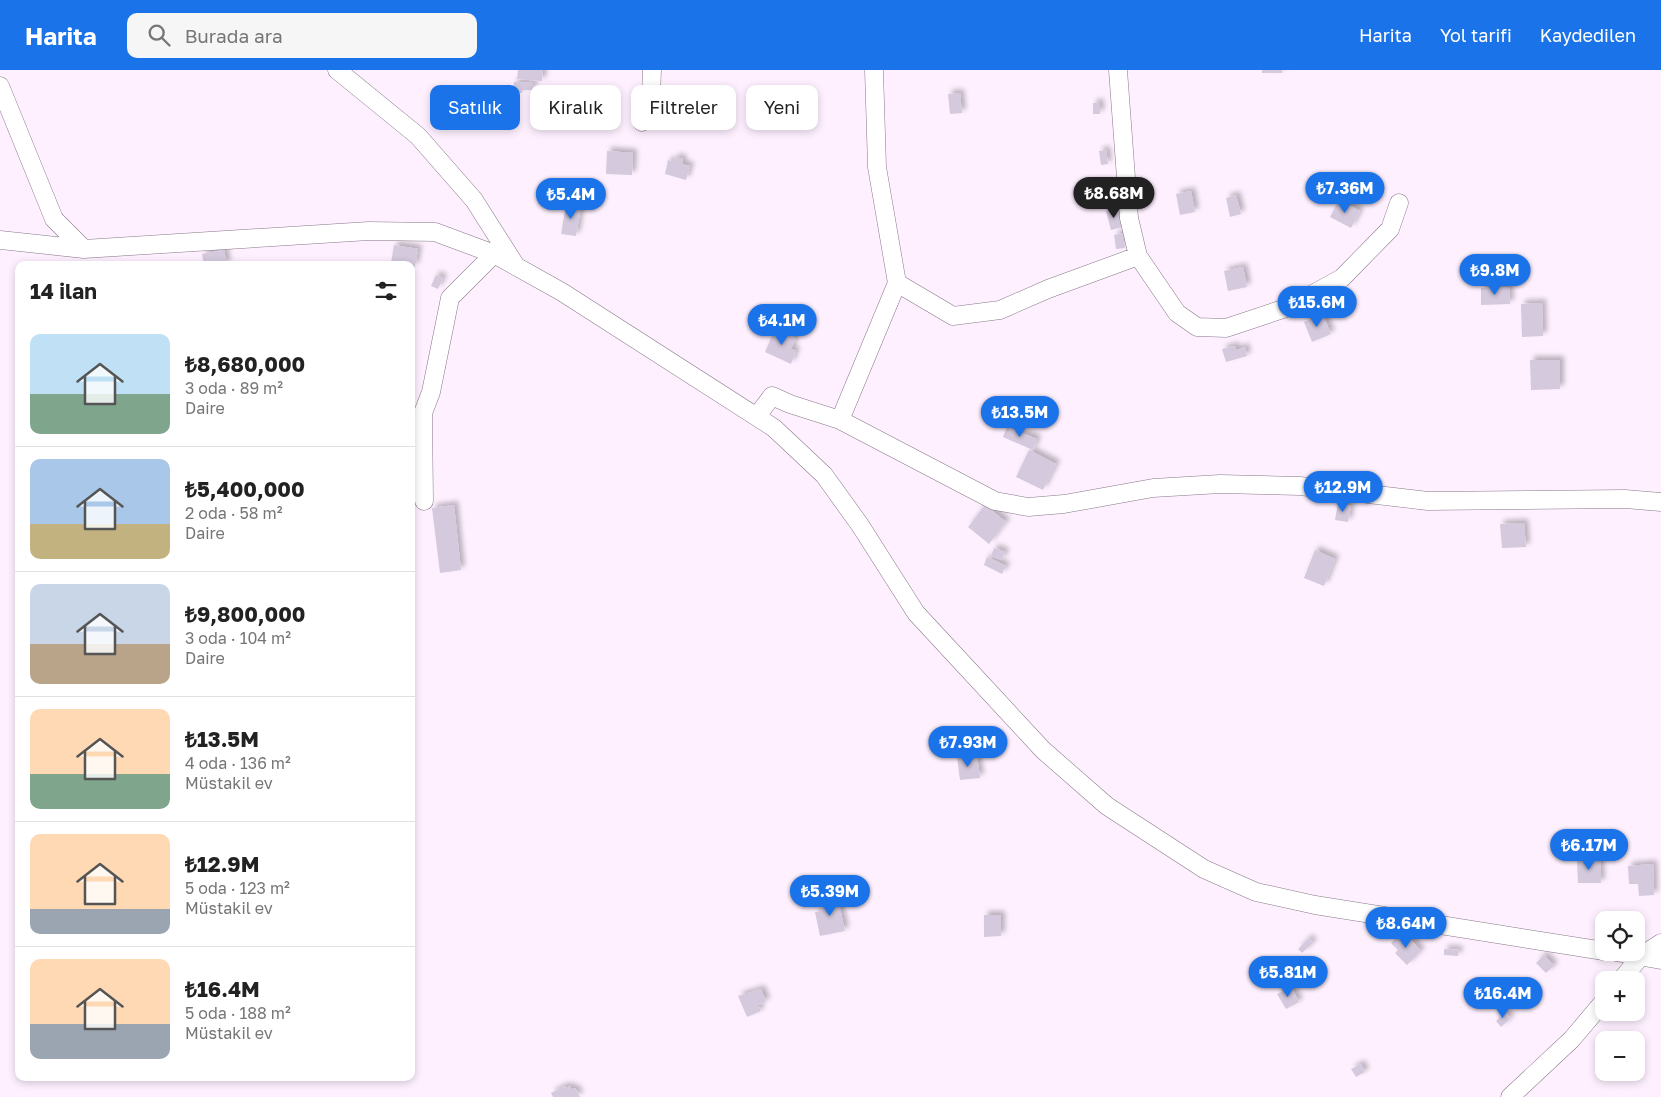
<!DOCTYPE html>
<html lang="tr">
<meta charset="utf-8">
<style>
:root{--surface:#fff;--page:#f6f6f6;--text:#222;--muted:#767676;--line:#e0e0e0;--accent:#1a73e8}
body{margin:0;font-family:"Golos Text",sans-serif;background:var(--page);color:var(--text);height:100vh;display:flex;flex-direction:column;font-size:19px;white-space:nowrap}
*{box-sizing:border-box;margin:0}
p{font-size:16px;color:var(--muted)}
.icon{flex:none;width:28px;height:28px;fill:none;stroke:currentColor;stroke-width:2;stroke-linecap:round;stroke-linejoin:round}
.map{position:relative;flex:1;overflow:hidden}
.panel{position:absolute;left:15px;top:191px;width:400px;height:820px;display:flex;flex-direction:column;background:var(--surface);border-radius:10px;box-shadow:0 2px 8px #0003}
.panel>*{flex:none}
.top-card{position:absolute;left:430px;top:15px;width:475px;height:45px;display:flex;gap:10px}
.controls{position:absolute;left:1595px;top:841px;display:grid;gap:10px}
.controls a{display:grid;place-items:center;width:50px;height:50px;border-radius:10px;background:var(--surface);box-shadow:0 2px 8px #0003;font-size:25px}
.price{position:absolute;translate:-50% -42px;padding:0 11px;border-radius:18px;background:var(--accent);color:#fff;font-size:16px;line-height:32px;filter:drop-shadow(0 1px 2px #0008)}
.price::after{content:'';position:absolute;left:50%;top:30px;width:15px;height:11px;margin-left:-8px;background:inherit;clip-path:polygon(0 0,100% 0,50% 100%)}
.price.selected{background:#222;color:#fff}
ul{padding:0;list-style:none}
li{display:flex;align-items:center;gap:15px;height:125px;padding:0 15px}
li+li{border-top:1px solid var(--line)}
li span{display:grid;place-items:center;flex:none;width:140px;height:100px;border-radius:10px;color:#555}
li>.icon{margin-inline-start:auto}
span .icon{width:60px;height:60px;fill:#fffc;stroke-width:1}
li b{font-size:21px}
h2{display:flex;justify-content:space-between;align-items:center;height:60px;padding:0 15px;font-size:21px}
.chip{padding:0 18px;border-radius:10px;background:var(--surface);box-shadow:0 2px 8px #0003;font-size:18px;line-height:45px}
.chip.selected{background:var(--accent);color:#fff}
header{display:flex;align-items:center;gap:30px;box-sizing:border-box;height:70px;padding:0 25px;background:var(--accent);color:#fff}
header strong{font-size:24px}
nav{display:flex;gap:28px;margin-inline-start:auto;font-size:18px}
.search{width:350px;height:45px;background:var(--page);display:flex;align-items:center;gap:12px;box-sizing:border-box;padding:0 18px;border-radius:10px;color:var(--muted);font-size:19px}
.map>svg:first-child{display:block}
.building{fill:#d4c9dd;filter:url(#shadow)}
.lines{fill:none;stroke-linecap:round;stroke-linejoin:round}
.minor-casing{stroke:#877888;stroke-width:19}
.minor{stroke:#fff;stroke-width:18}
</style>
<header>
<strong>Harita</strong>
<div class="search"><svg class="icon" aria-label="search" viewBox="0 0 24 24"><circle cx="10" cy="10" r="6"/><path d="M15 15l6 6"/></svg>Burada ara</div>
<nav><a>Harita</a><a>Yol tarifi</a><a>Kaydedilen</a></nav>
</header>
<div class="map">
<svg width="1661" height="1027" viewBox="0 0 1661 1027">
<defs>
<filter id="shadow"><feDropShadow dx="4" dy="-4" stdDeviation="2.5" flood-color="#0004"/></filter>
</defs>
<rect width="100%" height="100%" fill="#fef0ff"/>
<!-- building -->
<path class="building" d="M 518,0 L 543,0 L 542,11 L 517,9 Z
M 1262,0 L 1282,0 L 1282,3 L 1262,3 Z
M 514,12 L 533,13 L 533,20 L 522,20 L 522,23 L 513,23 Z
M 960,23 L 962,43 L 950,44 L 948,24 Z
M 1093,33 L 1100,33 L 1100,44 L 1093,44 Z
M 1106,80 L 1108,94 L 1101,95 L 1099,81 Z
M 607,81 L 633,83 L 632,105 L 606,104 Z
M 675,87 L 683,89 L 682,94 L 690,96 L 686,110 L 665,104 L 668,90 L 674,92 Z
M 1191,121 L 1195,142 L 1180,145 L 1176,124 Z
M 1236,125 L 1241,144 L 1230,147 L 1226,128 Z
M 1339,130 L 1360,141 L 1351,158 L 1330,147 Z
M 566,135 L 581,137 L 576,166 L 561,164 Z
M 1118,139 L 1122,157 L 1111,160 L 1106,141 Z
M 1123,163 L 1125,178 L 1116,179 L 1114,165 Z
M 394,175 L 418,179 L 415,197 L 391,193 Z
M 224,180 L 227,195 L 204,195 L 202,184 Z
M 1243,197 L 1247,217 L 1228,221 L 1224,201 Z
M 436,205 L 443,208 L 438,219 L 431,216 Z
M 1509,217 L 1510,234 L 1481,235 L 1481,218 Z
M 1542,233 L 1543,266 L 1522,267 L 1521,234 Z
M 1323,245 L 1331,264 L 1312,272 L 1304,252 Z
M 775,259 L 796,268 L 791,279 L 796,281 L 791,294 L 765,282 Z
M 1235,276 L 1236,280 L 1245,277 L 1247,286 L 1226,292 L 1222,279 Z
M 1530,290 L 1560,290 L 1560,319 L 1531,320 Z
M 1007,357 L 1037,369 L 1033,380 L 1003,367 Z
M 411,362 L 418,393 L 411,394 Z
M 1029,380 L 1056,394 L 1043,420 L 1016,407 Z
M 1338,433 L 1351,436 L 1348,452 L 1335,450 Z
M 454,435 L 461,500 L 440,503 L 432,438 Z
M 985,435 L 1006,452 L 989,474 L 968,457 Z
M 1524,453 L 1526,477 L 1502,478 L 1500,454 Z
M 994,478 L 1005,482 L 1002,490 L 991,486 Z
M 1315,480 L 1335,489 L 1324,516 L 1304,508 Z
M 987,487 L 1006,496 L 1002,504 L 984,495 Z
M 977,685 L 980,708 L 960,710 L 957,687 Z
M 1577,789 L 1600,789 L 1601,813 L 1578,813 Z
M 1653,794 L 1654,825 L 1639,826 L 1638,814 L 1629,814 L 1628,796 Z
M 837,825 L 845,861 L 820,866 L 815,842 L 822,841 L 820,829 Z
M 984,845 L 1001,845 L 1001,866 L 984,867 Z
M 1401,864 L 1407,871 L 1410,869 L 1421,881 L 1407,895 L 1395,883 L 1398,880 L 1391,873 Z
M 1309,868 L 1313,873 L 1302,883 L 1298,879 Z
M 1444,879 L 1459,880 L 1458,886 L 1444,885 Z
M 1544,885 L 1554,896 L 1546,903 L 1536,893 Z
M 1291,917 L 1299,932 L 1286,939 L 1277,924 Z
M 761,919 L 766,932 L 758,935 L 761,941 L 747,947 L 738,926 Z
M 1505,942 L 1511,948 L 1501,957 L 1496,951 Z
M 1361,994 L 1365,1002 L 1356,1007 L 1351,999 Z
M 565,1016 L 566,1018 L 570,1016 L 572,1020 L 575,1018 L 580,1027 L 553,1027 L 551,1023 Z"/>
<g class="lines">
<defs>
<path id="minor" d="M 337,0 L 418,66 L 474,130 L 514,193
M 0,16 L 54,149 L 84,179
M 642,52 L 651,26 L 652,0
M 0,170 L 84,179 L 369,161 L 435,162 L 494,184 L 562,222 L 774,358 L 824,405 L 860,455 L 916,543 L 1043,680 L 1107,736 L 1204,799 L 1256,822 L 1315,835 L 1604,881
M 1138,186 L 1177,243 L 1197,257 L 1226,258 L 1289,237 L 1342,208 L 1390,159 L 1399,133
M 897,213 L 953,246 L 1000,240 L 1048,219 L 1138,186 L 1129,148 L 1118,0
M 757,346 L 772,326 L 790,334 L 840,350 L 995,431 L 1028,437 L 1064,434 L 1153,418 L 1220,414 L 1300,416 L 1428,431 L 1625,429 L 1661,432
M 840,350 L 897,213 L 877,97 L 874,0
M 424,431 L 423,343 L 431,322 L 450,228 L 494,184
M 1616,882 L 1661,890
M 1621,910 L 1641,886 L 1661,873
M 1510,1027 L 1572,969 L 1604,931"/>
</defs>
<!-- minor casing -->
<use href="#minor" class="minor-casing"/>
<!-- minor -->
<use href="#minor" class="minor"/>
</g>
</svg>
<div class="controls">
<a><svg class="icon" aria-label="locate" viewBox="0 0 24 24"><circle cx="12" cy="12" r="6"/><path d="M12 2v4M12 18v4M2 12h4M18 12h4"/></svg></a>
<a>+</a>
<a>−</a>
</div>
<b class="price" style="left:1345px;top:144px">₺7.36M</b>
<b class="price selected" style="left:1114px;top:149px">₺8.68M</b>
<b class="price" style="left:571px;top:150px">₺5.4M</b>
<b class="price" style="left:1495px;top:226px">₺9.8M</b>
<b class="price" style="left:1317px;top:258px">₺15.6M</b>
<b class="price" style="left:782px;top:276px">₺4.1M</b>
<b class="price" style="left:1020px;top:368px">₺13.5M</b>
<b class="price" style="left:1343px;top:443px">₺12.9M</b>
<b class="price" style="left:968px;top:698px">₺7.93M</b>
<b class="price" style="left:1589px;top:801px">₺6.17M</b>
<b class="price" style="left:830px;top:847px">₺5.39M</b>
<b class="price" style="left:1406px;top:879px">₺8.64M</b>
<b class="price" style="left:1288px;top:928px">₺5.81M</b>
<b class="price" style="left:1503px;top:949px">₺16.4M</b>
<div class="top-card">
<a class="chip selected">Satılık</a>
<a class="chip">Kiralık</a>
<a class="chip">Filtreler</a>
<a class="chip">Yeni</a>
</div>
<section class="panel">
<h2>14 ilan<svg class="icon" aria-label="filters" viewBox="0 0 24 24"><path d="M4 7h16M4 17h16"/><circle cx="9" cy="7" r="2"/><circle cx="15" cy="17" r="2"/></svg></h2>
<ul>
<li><span style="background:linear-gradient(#bfe0f5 60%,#7fa58c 0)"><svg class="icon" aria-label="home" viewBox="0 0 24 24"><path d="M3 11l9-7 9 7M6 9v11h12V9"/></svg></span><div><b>₺8,680,000</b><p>3 oda · 89 m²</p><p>Daire</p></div></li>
<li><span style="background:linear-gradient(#a9c7e8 65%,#c2b280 0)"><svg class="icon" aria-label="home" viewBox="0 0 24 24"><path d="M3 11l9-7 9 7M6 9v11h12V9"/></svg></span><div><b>₺5,400,000</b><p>2 oda · 58 m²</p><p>Daire</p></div></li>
<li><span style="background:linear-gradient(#c9d6e8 60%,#b9a48a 0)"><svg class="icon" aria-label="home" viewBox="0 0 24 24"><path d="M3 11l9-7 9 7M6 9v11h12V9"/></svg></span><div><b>₺9,800,000</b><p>3 oda · 104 m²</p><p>Daire</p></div></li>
<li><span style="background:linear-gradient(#ffd9b3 65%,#7fa58c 0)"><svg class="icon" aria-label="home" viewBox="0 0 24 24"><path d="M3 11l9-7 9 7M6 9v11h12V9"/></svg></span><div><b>₺13.5M</b><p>4 oda · 136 m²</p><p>Müstakil ev</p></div></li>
<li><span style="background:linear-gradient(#ffd9b3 75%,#9aa5b1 0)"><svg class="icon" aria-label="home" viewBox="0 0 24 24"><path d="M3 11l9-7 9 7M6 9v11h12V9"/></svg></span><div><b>₺12.9M</b><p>5 oda · 123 m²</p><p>Müstakil ev</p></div></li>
<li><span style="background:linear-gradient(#ffd9b3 65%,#9aa5b1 0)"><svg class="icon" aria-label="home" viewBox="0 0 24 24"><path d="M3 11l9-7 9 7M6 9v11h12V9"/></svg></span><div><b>₺16.4M</b><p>5 oda · 188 m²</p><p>Müstakil ev</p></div></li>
</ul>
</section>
</div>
